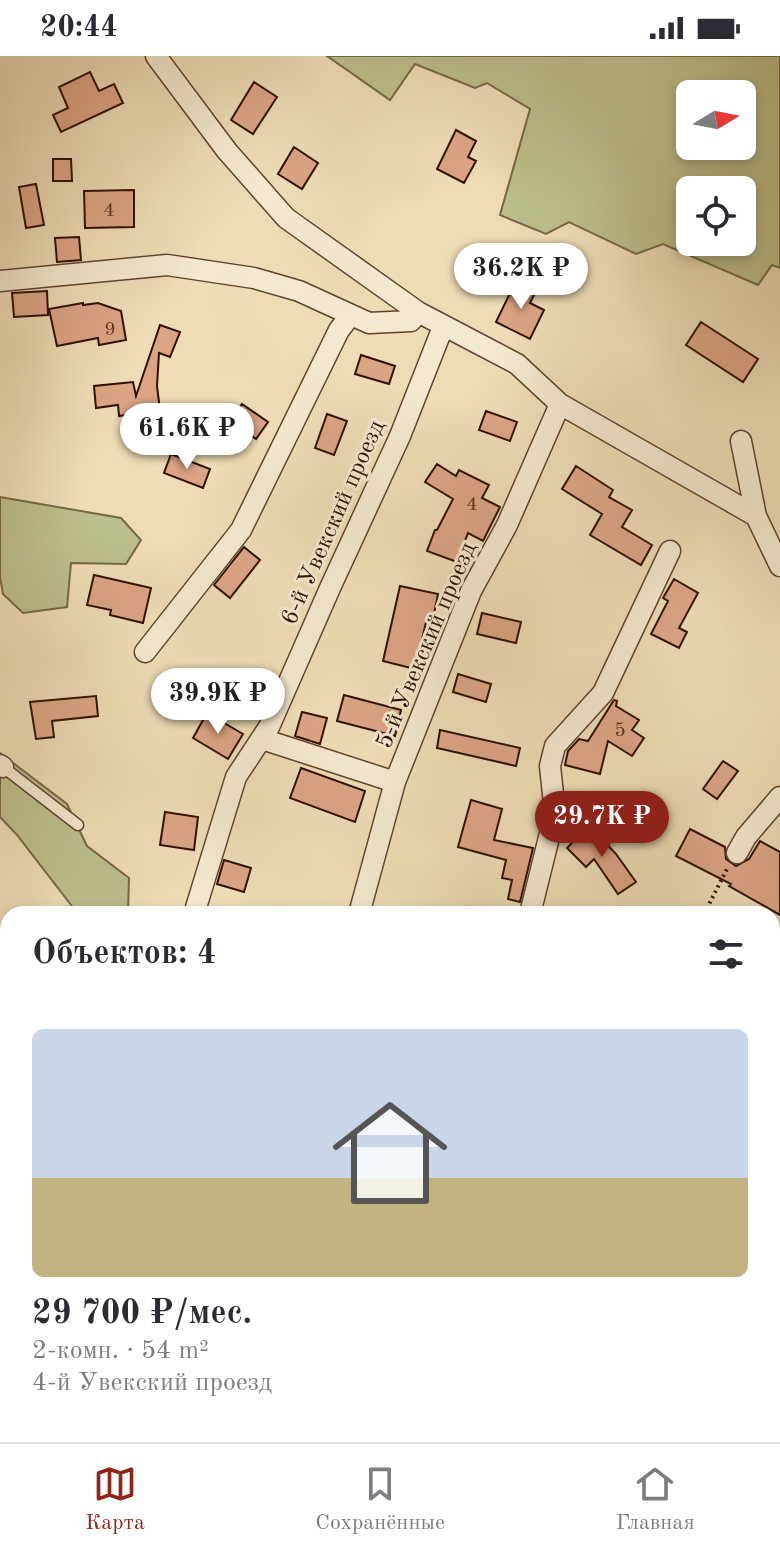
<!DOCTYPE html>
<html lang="ru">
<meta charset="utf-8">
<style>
:root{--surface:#fff;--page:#f7f7f7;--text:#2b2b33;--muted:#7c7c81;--line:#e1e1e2;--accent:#8f2418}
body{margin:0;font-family:"Old Standard TT",serif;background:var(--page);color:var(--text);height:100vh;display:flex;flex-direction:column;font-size:30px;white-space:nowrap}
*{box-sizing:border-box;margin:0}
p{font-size:26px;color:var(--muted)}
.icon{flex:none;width:44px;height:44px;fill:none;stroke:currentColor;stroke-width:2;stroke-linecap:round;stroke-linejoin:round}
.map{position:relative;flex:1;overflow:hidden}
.sheet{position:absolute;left:0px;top:850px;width:780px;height:536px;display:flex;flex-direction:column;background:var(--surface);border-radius:24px 24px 0 0;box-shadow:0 4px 12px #0003}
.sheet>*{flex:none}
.needle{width:52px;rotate:80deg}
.buttons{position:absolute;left:676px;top:24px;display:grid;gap:16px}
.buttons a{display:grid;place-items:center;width:80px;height:80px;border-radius:12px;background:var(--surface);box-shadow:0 4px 12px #0003;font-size:40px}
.price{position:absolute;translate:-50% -68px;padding:0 18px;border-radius:28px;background:#fff;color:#222;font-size:26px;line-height:52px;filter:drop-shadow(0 2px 4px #0008)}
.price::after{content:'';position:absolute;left:50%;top:48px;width:24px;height:18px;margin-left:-12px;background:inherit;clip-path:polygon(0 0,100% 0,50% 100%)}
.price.selected{background:var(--accent);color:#fff}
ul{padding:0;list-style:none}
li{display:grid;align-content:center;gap:16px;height:424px;padding:0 32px}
li span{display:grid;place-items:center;height:248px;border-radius:12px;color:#555}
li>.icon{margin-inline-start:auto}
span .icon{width:144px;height:144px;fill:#fffc;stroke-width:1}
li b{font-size:34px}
h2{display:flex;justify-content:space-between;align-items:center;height:96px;padding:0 32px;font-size:34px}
.status{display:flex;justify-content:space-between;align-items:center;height:56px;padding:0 40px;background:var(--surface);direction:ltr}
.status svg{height:22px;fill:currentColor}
.tabs{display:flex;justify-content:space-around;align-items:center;height:112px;border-top:2px solid var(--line);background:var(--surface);font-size:22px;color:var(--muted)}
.tabs a{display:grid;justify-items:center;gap:4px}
.tabs .selected{color:var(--accent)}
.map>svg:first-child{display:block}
.green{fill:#bcbf8b;stroke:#766846;stroke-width:2;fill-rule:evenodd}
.building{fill:#dba584;stroke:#301002;stroke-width:2}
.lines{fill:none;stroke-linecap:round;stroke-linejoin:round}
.lane-casing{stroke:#60432e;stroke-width:13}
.street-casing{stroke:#60432e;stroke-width:23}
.secondary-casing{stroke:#301002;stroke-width:33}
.path{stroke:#301002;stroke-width:4;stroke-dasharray:2 4;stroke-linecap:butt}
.lane{stroke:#f4e8ce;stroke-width:10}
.street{stroke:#f4e8ce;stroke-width:20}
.secondary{stroke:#f4e8ce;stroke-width:30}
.labels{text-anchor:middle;stroke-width:6;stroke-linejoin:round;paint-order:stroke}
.number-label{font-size:20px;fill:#5b3522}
.street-label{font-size:24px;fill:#301002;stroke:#f4e8ce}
</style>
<div class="status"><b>20:44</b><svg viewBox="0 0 49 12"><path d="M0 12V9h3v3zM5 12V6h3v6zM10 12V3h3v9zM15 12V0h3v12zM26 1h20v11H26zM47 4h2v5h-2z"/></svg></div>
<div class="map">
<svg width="780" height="1386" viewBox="0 0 780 1386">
<rect width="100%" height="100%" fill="#eedcb4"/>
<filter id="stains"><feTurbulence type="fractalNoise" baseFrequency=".0025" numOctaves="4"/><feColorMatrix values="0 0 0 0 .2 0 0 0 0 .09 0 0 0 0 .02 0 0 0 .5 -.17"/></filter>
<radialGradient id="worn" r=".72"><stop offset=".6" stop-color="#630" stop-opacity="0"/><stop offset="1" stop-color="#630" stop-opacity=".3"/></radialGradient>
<!-- green -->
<path class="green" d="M 327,0 L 780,0 L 780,212 L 772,209 L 758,229 L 663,188 L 636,198 L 569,166 L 546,178 L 500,159 L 530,53 L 487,27 L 475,32 L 415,8 L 390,44 ZM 742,38 L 742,90 L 690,90 L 690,38 ZM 690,134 L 742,134 L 742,186 L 690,186 Z
M 0,441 L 121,462 L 141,484 L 126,508 L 71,507 L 67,551 L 23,557 L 3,538 L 0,521 Z
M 0,697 L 67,748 L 87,790 L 129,822 L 128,858 L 78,858 L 17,779 L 0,761 Z"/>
<!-- building -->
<path class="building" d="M 90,16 L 99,35 L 114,28 L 123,47 L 61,76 L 53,59 L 68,52 L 59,31 Z
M 254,26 L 277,41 L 253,78 L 231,64 Z
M 456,74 L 476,85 L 468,101 L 476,105 L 464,127 L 437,113 Z
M 294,91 L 318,107 L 302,133 L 278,118 Z
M 53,103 L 71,103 L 72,125 L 53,125 Z
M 36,128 L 44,169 L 26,172 L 19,131 Z
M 134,134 L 134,171 L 85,172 L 84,135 Z
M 79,181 L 81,204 L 57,206 L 55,182 Z
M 516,225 L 536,235 L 530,247 L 544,254 L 530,283 L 496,266 Z
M 47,235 L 48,259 L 14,261 L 12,237 Z
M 83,247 L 83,249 L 98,247 L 121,255 L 126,284 L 99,289 L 98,282 L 57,290 L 49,253 Z
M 701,266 L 758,303 L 743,326 L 686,289 Z
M 160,269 L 180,276 L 170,301 L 159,297 L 157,330 L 160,354 L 119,360 L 118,349 L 96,352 L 94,330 L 133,326 L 136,340 Z
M 361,299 L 395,310 L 389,328 L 355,318 Z
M 242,348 L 268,366 L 256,383 L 230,365 Z
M 486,355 L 517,366 L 510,385 L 479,374 Z
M 327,358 L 347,365 L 334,399 L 315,392 Z
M 171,398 L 210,413 L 203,432 L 164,417 Z
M 437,408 L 456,420 L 459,414 L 489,429 L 482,442 L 500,451 L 483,485 L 468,477 L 457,506 L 427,495 L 435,474 L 437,474 L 453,443 L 425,426 Z
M 576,410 L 613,434 L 609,441 L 632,454 L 622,471 L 652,489 L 641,509 L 590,479 L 602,458 L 562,433 Z
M 244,491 L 260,504 L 230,542 L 214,529 Z
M 94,519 L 151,532 L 143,567 L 110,559 L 111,554 L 87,549 Z
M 674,523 L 698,537 L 679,572 L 687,576 L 679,592 L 651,578 L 668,545 L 663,542 Z
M 400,530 L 438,538 L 433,563 L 427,562 L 415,613 L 383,605 Z
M 482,557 L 521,566 L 516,587 L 477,578 Z
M 458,618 L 491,628 L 486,646 L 453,636 Z
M 344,639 L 401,654 L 395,680 L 337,665 Z
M 96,640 L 98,660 L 52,665 L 54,681 L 36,683 L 30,646 Z
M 614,644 L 617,645 L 616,650 L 639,664 L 632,674 L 644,682 L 632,700 L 608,685 L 600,718 L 565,709 L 568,695 L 579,683 L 588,685 Z
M 302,656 L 327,662 L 320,688 L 295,680 Z
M 207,657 L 243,678 L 228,703 L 193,682 Z
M 440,674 L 520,692 L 516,710 L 437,692 Z
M 723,705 L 738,715 L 717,743 L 703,733 Z
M 301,712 L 365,735 L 355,766 L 290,742 Z
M 471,744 L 502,753 L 494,784 L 533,792 L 520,846 L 508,843 L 512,824 L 502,822 L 506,804 L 458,791 Z
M 165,756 L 198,761 L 194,794 L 160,789 Z
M 589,770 L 616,798 L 636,826 L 618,838 L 594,803 L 586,811 L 567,792 Z
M 690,773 L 725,791 L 726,803 L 736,810 L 749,803 L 760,785 L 780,796 L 780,859 L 729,830 L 731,828 L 676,800 Z
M 224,804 L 251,812 L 244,836 L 217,828 Z"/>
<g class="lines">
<defs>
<path id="lane" d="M 1,713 L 3,711 L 78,769"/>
<path id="street" d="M 156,0 L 227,95 L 286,162 L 418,256 L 517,308 L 560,348 L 756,460
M 0,225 L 167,209 L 254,222 L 299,235 L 369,267 L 411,265 L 418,256
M 741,385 L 756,460 L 780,510
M 145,596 L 241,474 L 339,274 L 351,259
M 262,683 L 395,726
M 0,709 L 3,711
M 737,797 L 746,781 L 780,741
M 194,858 L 236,721 L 269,671 L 330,532 L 400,380 L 443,271
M 359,858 L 395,726 L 471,535 L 507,469 L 560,348
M 530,858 L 555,757 L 550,710 L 555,690 L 603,637 L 670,495
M 0,1009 L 8,1011
M 772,1203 L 780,1206
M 268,1378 L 270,1386"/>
<path id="secondary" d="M 772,1136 L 780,1120
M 474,1378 L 543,1378
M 376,1386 L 425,1378"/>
</defs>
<!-- lane casing -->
<use href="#lane" class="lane-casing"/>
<!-- street casing -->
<use href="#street" class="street-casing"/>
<!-- secondary casing -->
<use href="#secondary" class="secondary-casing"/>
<!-- path -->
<path class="path" d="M 704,858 L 727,813"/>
<!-- lane -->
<use href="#lane" class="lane"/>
<!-- street -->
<use href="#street" class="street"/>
<!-- secondary -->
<use href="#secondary" class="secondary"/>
</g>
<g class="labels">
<!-- number labels -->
<g class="number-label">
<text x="109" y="160">4</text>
<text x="110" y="279">9</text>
<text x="472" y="454">4</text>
<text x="620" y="680">5</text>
</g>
<!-- street labels -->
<g class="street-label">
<text transform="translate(332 466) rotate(-66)" y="8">6-й Увекский проезд</text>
<text transform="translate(425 589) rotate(-67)" y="8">5-й Увекский проезд</text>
</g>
</g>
<rect width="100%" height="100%" filter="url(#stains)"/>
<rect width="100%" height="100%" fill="url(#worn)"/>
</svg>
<div class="buttons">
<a><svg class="needle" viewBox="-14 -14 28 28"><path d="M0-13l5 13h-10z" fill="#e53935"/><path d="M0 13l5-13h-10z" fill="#7c7c81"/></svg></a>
<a><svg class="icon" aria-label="locate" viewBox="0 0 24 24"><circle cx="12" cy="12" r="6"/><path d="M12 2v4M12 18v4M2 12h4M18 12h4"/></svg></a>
</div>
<b class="price" style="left:521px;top:255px">36.2K ₽</b>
<b class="price" style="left:187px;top:415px">61.6K ₽</b>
<b class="price" style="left:218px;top:680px">39.9K ₽</b>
<b class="price selected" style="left:602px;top:803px">29.7K ₽</b>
<section class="sheet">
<h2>Объектов: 4<svg class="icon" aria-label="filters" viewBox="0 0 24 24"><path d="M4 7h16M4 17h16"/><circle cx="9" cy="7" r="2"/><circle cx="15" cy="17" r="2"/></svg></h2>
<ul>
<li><span style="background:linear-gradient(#c9d6e8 60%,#c2b280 0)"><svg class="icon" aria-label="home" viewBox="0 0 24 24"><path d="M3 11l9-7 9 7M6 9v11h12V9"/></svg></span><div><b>29 700 ₽/мес.</b><p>2-комн. · 54 m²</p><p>4-й Увекский проезд</p></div></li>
</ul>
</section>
</div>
<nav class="tabs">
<a class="selected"><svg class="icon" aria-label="map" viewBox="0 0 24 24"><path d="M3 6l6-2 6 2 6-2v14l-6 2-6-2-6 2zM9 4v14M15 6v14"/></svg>Карта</a>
<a><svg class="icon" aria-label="saved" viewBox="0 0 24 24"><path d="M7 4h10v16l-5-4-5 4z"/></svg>Сохранённые</a>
<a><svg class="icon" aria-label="home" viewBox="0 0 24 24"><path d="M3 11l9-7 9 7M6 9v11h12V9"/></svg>Главная</a>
</nav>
